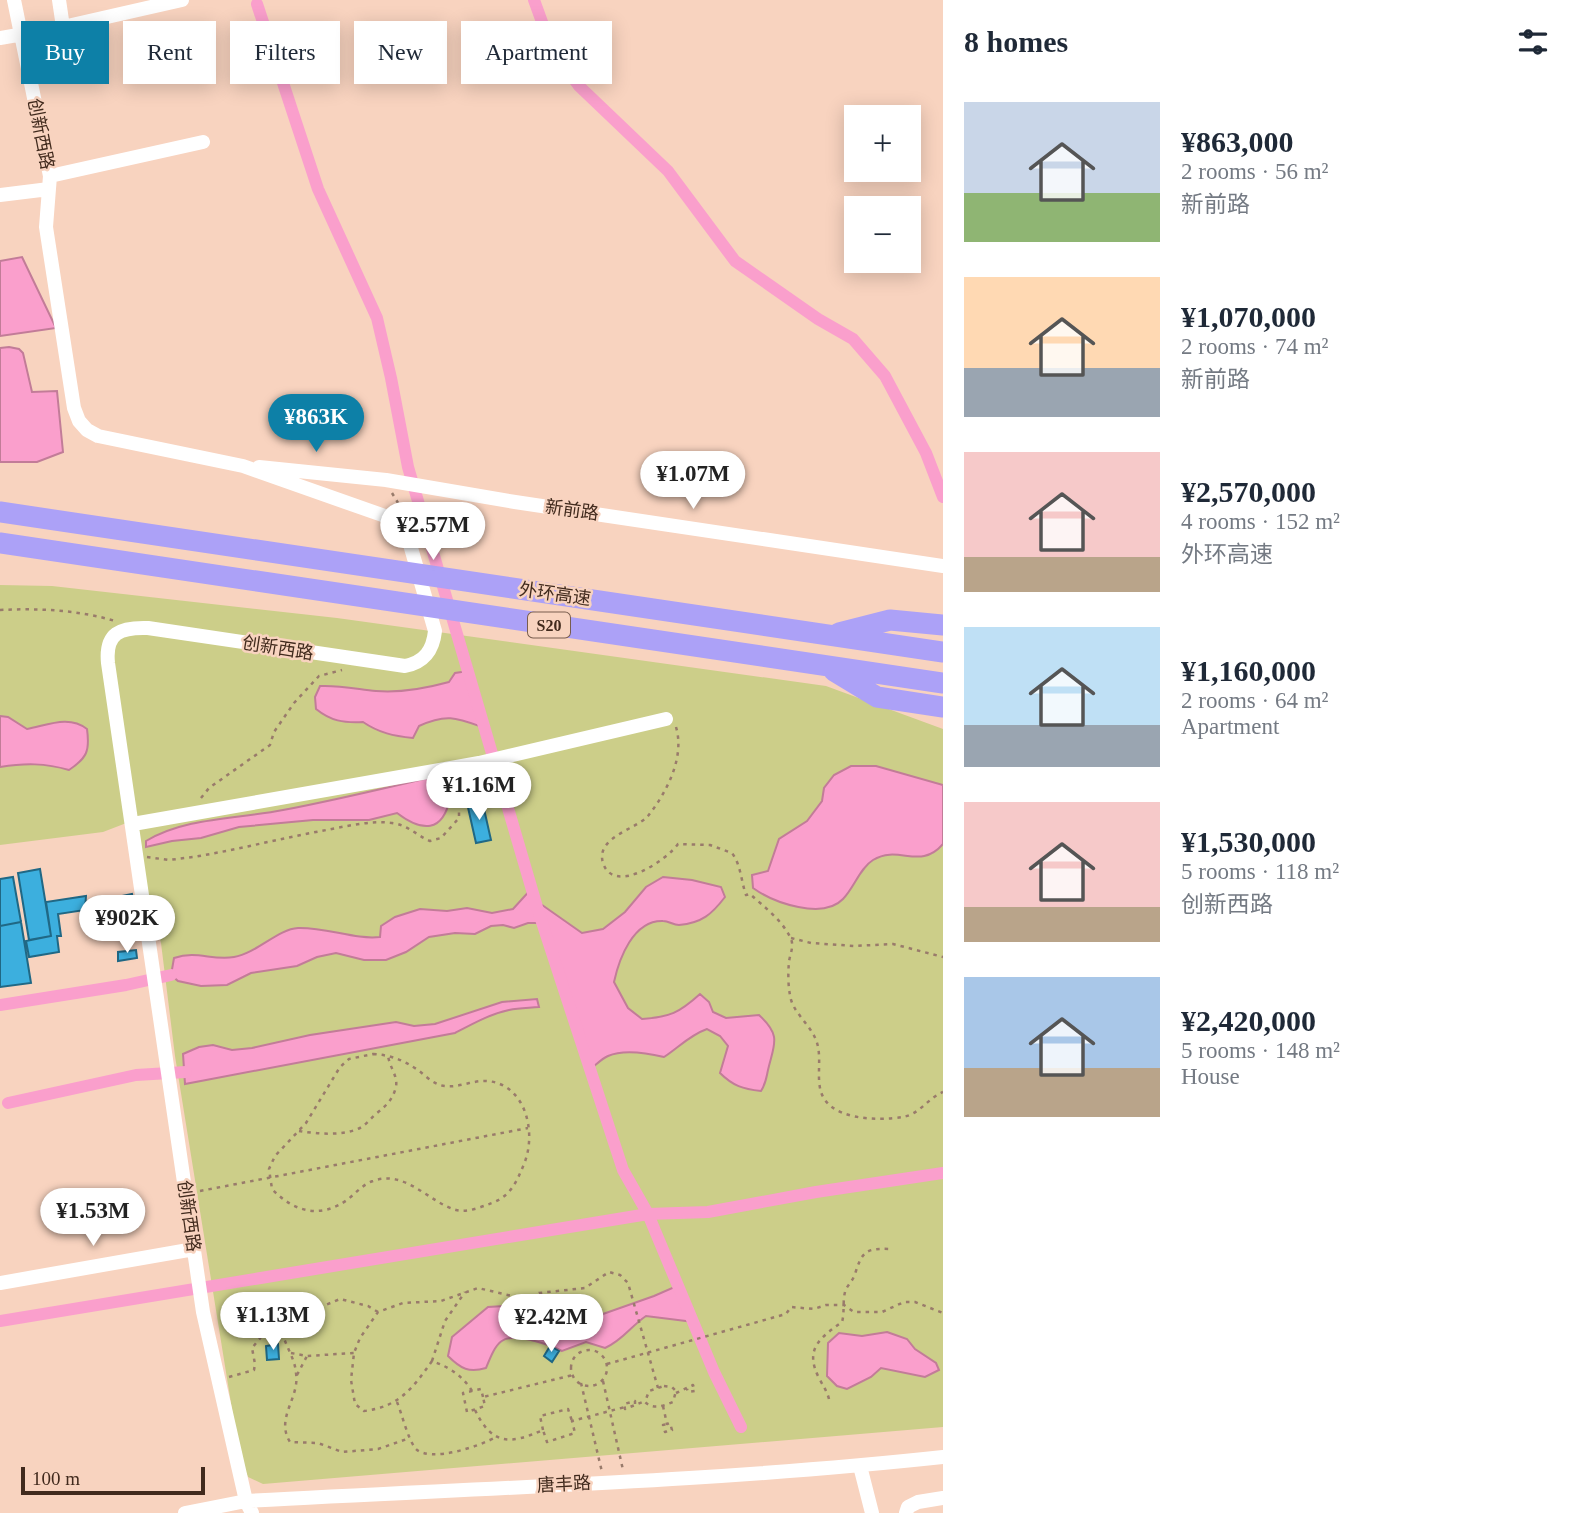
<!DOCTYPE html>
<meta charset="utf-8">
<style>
:root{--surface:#fff;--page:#f2f2f3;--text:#1f2937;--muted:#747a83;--accent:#0d80a7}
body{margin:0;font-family:"Times New Roman","Noto Sans SC",serif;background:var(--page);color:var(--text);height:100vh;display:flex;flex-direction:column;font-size:26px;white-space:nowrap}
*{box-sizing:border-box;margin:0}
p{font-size:23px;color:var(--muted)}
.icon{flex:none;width:38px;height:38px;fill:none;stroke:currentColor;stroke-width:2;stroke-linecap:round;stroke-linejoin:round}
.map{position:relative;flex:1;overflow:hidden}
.drawer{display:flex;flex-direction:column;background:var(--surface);width:630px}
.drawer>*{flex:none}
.banner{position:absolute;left:21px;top:21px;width:665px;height:63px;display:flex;gap:14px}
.buttons{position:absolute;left:844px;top:105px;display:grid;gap:14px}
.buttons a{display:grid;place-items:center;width:77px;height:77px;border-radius:0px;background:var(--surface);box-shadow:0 4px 18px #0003;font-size:35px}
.scale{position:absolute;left:21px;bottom:18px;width:184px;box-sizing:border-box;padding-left:7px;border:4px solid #412a1d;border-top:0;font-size:19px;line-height:24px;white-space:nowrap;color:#412a1d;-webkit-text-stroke:5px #f8d3bf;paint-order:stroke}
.price{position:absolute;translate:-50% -60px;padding:0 16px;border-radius:24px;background:#fff;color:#222;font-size:23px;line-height:46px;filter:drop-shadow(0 2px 4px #0008)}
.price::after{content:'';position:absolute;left:50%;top:42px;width:21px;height:16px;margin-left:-10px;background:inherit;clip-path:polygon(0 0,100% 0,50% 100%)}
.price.selected{background:var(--accent);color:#fff}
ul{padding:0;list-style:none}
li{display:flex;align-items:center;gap:21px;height:175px;padding:0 21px}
li span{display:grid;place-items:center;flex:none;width:196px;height:140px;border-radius:0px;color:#555}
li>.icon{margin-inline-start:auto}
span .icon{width:84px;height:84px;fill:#fffc;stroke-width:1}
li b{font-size:30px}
h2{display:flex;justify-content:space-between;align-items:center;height:84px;padding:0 21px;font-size:30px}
.pill{padding:0 24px;border-radius:0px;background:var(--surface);box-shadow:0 4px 18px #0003;font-size:24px;line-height:63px}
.pill.selected{background:var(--accent);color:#fff}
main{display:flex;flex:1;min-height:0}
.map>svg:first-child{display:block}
.green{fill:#ccce89}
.water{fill:#fa9fcc;stroke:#c27c98;stroke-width:2}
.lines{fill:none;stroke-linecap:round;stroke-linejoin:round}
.canal{stroke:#fa9fcc;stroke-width:12}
.building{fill:#3cafde;stroke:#206885;stroke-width:2}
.path{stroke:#997b6b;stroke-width:2.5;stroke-dasharray:3.5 5;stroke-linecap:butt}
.minor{stroke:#fff;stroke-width:14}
.highway{stroke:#aca1f7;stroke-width:21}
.labels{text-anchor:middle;stroke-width:5;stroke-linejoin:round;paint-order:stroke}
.shield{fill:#f8d3bf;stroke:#785d4e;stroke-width:2}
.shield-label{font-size:16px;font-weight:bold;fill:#412a1d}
.street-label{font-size:18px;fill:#412a1d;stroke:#f8d3bf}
</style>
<main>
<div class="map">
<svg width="943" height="1513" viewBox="0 0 943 1513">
<rect width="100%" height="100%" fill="#f8d3bf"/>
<!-- green -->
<path class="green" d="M 0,585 L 52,586 L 337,618 L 826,686 L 943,729 L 943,1427 L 263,1484 L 248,1477 L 240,1457 L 235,1428 L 175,1056 L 161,943 L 129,822 L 103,832 L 0,845 Z"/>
<!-- water -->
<path class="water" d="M 22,257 L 56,328 L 0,336 L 0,261 Z
M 9,347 L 19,349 L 23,353 L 32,392 L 57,391 L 63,452 L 37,462 L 0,462 L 0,348 Z
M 468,671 L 485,728 C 457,718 447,713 419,726 L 413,738 C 394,736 379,733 363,722 C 343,723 331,721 316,709 L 315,697 L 320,686 C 339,685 357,689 376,691 C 399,693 427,688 449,682 L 455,673 Z
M 0,716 L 8,717 L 27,729 C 48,725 69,715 87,729 C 90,751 87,758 69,770 C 45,763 25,763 0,767 Z
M 851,766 L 876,766 L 943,785 L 943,844 C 920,871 899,844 873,860 C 860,868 854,888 843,899 C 823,920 774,903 753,888 L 752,875 L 768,871 L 779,839 L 807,821 L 822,801 L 824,788 L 834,775 Z
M 441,775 C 443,776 448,780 450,782 C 453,787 451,793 450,798 C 443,833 422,832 397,813 L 369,820 L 313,820 L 239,827 L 201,838 L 172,841 L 146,847 L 146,841 C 186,817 238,819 283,810 C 336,800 389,787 441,775 Z
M 663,877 L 692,880 L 721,887 L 725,897 C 712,914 702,923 679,925 C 673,925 669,921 663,921 C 633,920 619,959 614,982 L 628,1008 L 642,1019 C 670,1017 679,1013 700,994 L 709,1002 L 713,1012 L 726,1018 L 759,1015 C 782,1036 774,1044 768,1070 C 766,1079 766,1083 761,1091 C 743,1089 733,1086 720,1073 L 728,1046 L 720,1036 L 707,1029 C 690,1035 679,1047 664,1057 C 647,1053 624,1049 608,1056 C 601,1059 595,1066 589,1070 L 543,923 L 528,923 L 514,928 L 503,925 L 491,926 L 475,934 L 455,933 L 429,937 L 406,952 L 386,960 L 364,960 L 336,953 L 317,957 L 297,966 L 251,973 L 227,985 L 201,986 L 178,981 L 171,975 L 174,958 C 197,950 212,961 234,957 C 257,953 278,929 298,928 C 326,927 355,940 380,937 L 381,926 L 395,917 L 420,909 L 447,911 L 467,908 L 492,913 L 513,909 L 532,888 L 535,900 L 582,933 L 603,929 L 625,912 L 646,887 Z
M 537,999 L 539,1007 C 529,1008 519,1008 509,1010 C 490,1014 472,1024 455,1033 L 185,1084 L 183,1054 L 199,1047 L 213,1045 L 232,1050 L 252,1048 L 310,1035 L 396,1022 L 414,1026 L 435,1024 L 502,1002 Z
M 679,1285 L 694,1322 L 646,1316 C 631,1326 622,1341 605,1348 L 586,1342 L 562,1351 C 551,1345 542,1343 531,1340 C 501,1333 497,1341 486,1368 C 469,1373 461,1369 448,1356 L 452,1337 L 488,1307 L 504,1306 L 520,1314 L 545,1316 L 564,1313 L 583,1317 L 603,1314 L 654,1296 Z
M 887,1332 L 907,1339 L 915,1349 L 936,1363 L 939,1370 L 925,1377 L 881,1368 L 871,1377 L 847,1389 L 837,1386 L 827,1376 L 828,1343 L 839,1333 L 862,1336 Z"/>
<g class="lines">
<!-- canal -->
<path class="canal" d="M 534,0 L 546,33 L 558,58 L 579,86 L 668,171 L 735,261 L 818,319 L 853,339 L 885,376 L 926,453 L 943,497
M 257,4 L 318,189 L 377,318 L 391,378 L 408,467 L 537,907 L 623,1170 L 648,1214 L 714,1372 L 741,1427
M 0,1005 L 126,985 L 171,975
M 8,1103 L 136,1075 L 186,1072
M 0,1321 L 648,1214 L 708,1212 L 816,1192 L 943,1173"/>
</g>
<!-- building -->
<path class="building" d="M 482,800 L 491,840 L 476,843 L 467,803 Z
M 40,869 L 51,936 L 29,940 L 18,873 Z
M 13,877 L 21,922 L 0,926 L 0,879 Z
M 132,894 L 136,916 L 121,919 L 120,914 L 115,915 L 113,905 L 117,904 L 117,897 Z
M 86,896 L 85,910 L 58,914 L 61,936 L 57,936 L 59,952 L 29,957 L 26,941 L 51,936 L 46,902 Z
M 21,922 L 31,983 L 0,987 L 0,926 Z
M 136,950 L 137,958 L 118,961 L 118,952 Z
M 278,1344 L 279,1359 L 267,1360 L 266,1346 Z
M 550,1346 L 559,1351 L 552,1362 L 544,1356 Z"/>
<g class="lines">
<!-- path -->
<path class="path" d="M 392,493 L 403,511
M 0,610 C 38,608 79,610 115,621
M 676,727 C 685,757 667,792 648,816 C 637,829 595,837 603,863 C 614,896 667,860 678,844 L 710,845 L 732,853 C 741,865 741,881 746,895 L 750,894 C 763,906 782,920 790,937 C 795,946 790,953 789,962 C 788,972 788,985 790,995 C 792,1012 810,1024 816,1040 C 822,1055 817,1073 820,1088 C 826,1121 878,1121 903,1117 C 920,1114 928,1098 943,1092
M 201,798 L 209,788 L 270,745 L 274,732 L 294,703 L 319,676 L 342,670
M 147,857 L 169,860 L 193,857 C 236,850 278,839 321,831 C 343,827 370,820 392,823 C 408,825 416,835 430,841 L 441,838 L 459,818 L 459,801 L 478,789 L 478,777
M 791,938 L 811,943 L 854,946 L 893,944 L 943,957
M 373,1054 C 391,1055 403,1060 418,1070 C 426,1076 434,1085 445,1086 C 458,1088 473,1080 487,1081 C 526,1084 537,1133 524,1164 C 517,1181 511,1196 492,1203 C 481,1207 467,1213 456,1210 C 430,1203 405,1169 373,1181 C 363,1184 355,1194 347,1200 C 320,1219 294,1212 272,1189 L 269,1169 L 275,1156 L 306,1123 L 340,1067 L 349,1059 Z
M 299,1131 C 318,1134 343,1136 360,1128 C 367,1124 371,1118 377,1113 C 386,1106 393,1099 396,1087 C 398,1075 389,1067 388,1055
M 200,1191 L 528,1128
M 378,1312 L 368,1306 L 340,1299 L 287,1321 L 282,1331 C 285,1346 295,1358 296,1373 C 300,1398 275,1418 290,1442 L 318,1443 L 342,1452 L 378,1449 L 410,1438
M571 1368a18 18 0 1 1 36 0a18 18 0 1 1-36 0Z
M 291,1353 L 307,1356 L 354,1353
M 432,1361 L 445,1321 L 465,1292
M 607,1364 L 786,1314 L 791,1307 L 814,1309 L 826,1305 L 844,1305 L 854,1312 L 882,1312 L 904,1302 L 915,1302 L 943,1313
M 297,1375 L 307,1356
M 229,1377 L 254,1370 L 255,1364 L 252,1348 L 261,1337 L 283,1338
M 603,1381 L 623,1470
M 581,1383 L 602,1472
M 664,1386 L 672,1387 L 676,1391 L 673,1402 C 663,1406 653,1410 645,1402 L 649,1391 Z
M 472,1391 C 463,1376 449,1367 432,1361 C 413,1388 399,1407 364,1411 L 355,1404 L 351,1380 L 354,1353 L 360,1338 L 378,1312 L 403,1303 L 441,1301 L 478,1288 L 525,1299 L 539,1293 L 585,1288 L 609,1272 L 620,1275 L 628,1283 L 658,1388
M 676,1393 L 693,1385 L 695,1391 L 688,1392 L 687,1389
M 483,1397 L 481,1389 L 463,1393 L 467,1412 L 485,1406 L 483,1397 L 573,1375
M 829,1399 C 827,1391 823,1386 819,1378 C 804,1349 820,1338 842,1322 C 845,1312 842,1299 846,1289 C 849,1284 853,1280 855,1274 C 862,1252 865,1248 890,1249
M 397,1402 C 402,1414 408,1440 416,1449 C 431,1463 480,1446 496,1437
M 635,1404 L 635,1401 L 624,1404 L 625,1409 L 645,1401
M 663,1406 L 667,1424 L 670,1423 L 672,1430 L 665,1432 L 663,1425 L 667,1424
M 475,1410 C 492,1445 509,1445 543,1430 L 547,1442 L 575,1433 L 572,1421 L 625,1407
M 543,1430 L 540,1416 L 568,1409 L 572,1421"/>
<!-- minor -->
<path class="minor" d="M 14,0 L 50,176 L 46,227 L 74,408 L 79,421 L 87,430 L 98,436 L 243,466 L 385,516 L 396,522 L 409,541 L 435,631 C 433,650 425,662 405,666 L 148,628 C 120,627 105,633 108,663 L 203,1312 L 246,1501 L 252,1513
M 59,0 L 63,27
M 0,38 L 63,27 L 182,0
M 50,176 L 203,142
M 0,195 L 49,189
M 259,467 L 386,480 L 515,502 L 943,566
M 133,824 L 479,763 L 666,719
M 0,1283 L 194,1249
M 860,1466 L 872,1513
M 185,1513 L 246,1501 C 478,1488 712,1482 943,1457
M 906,1513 L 908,1507 L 918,1502 L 943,1498"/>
<!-- highway -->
<path class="highway" d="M 0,512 L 943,652
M 0,543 L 943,683
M 839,633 L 890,620 L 943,625
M 834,671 L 877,697 L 943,707"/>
</g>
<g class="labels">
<!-- shield labels -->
<rect class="shield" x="528" y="612.5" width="42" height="25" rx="5"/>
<g class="shield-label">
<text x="549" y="631">S20</text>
</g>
<!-- street labels -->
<g class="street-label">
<text transform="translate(41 134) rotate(79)" y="6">创新西路</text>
<text transform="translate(572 510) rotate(8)" y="6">新前路</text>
<text transform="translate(555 594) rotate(8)" y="6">外环高速</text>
<text transform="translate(278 648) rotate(9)" y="6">创新西路</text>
<text transform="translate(189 1216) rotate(82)" y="6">创新西路</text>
<text transform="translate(564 1484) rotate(-3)" y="6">唐丰路</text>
</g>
</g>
</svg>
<div class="buttons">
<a>+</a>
<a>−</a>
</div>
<div class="scale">100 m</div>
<b class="price selected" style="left:316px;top:454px">¥863K</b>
<b class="price" style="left:693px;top:511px">¥1.07M</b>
<b class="price" style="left:433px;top:562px">¥2.57M</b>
<b class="price" style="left:479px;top:822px">¥1.16M</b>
<b class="price" style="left:127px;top:955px">¥902K</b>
<b class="price" style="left:93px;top:1248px">¥1.53M</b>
<b class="price" style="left:273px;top:1352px">¥1.13M</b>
<b class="price" style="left:551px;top:1354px">¥2.42M</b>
<div class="banner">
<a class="pill selected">Buy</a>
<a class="pill">Rent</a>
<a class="pill">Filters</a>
<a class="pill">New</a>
<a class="pill">Apartment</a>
</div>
</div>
<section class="drawer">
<h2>8 homes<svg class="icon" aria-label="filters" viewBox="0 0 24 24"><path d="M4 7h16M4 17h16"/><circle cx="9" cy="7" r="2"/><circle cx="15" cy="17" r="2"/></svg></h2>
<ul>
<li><span style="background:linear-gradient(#c9d6e8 65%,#8fb573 0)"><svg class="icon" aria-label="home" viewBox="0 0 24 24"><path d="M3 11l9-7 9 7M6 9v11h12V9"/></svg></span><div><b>¥863,000</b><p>2 rooms · 56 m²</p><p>新前路</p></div></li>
<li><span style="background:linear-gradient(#ffd9b3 65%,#9aa5b1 0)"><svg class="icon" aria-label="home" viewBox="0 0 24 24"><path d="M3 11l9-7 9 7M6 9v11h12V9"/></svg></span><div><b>¥1,070,000</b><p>2 rooms · 74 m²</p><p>新前路</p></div></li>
<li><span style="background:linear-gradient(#f6c9c9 75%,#b9a48a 0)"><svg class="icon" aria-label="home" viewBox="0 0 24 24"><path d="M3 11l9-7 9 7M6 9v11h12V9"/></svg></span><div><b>¥2,570,000</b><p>4 rooms · 152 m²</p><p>外环高速</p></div></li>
<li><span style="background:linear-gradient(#bfe0f5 70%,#9aa5b1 0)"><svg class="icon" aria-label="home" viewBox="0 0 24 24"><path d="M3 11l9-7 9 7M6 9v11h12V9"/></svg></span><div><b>¥1,160,000</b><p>2 rooms · 64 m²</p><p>Apartment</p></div></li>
<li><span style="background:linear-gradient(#f6c9c9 75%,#b9a48a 0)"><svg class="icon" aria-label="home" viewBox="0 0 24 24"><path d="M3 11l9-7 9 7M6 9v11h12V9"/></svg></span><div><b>¥1,530,000</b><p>5 rooms · 118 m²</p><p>创新西路</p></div></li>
<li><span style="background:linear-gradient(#a9c7e8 65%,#b9a48a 0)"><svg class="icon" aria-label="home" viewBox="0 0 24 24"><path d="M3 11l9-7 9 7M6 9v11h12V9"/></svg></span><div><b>¥2,420,000</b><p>5 rooms · 148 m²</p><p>House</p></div></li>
</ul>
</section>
</main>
